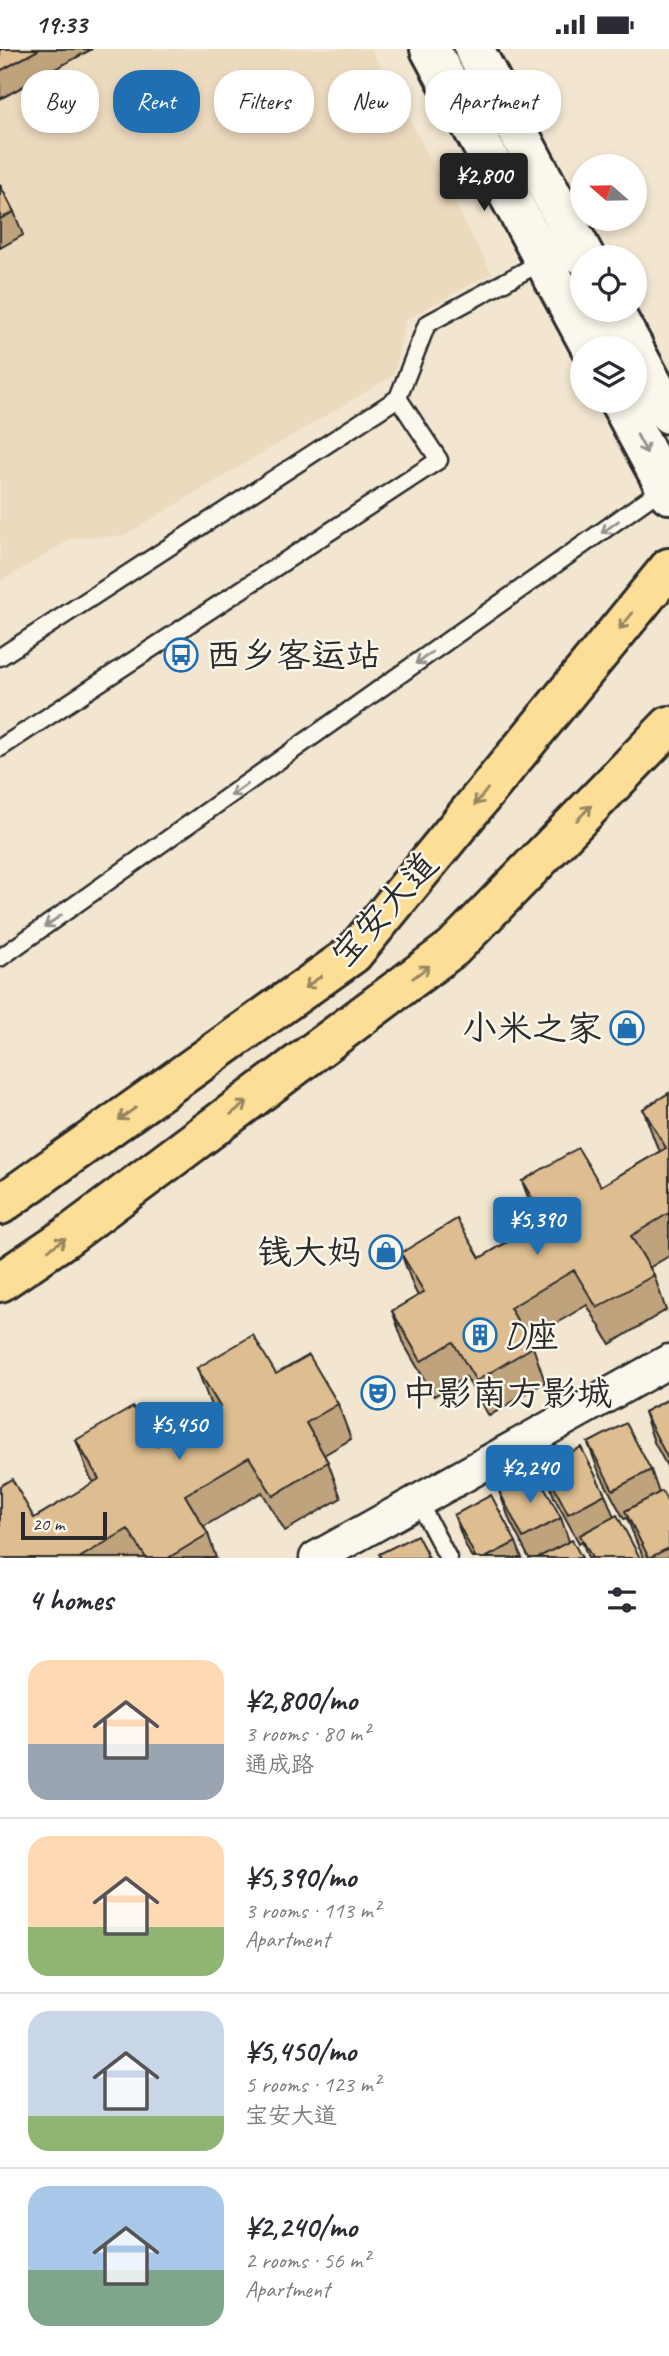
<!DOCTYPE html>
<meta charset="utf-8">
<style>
:root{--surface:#fff;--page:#f2f2f3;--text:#2b2b33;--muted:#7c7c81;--line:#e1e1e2;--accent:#1f6fb2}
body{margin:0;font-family:Caveat,"LXGW WenKai TC",sans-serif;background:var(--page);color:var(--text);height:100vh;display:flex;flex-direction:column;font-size:26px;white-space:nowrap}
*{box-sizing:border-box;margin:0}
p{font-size:23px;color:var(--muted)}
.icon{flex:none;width:38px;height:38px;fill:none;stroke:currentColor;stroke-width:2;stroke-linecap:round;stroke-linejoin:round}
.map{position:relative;height:1509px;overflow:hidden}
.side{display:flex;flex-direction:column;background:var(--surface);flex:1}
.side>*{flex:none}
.top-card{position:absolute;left:21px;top:21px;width:628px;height:63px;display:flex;gap:14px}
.needle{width:46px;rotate:290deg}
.buttons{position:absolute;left:570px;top:105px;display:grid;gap:14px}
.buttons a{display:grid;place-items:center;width:77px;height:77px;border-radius:50%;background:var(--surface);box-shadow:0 4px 10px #0003;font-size:35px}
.scale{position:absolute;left:21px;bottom:18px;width:86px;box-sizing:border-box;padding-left:7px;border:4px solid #2b2b2b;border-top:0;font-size:19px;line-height:24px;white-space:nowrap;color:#2b2b2b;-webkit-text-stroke:5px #fbf7ec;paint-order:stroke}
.price{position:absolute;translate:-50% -60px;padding:0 16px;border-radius:7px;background:var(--accent);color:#fff;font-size:23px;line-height:46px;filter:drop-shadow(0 2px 4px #0008)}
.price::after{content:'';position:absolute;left:50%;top:42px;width:21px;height:16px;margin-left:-10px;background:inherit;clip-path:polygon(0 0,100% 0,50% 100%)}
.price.active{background:#222;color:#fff}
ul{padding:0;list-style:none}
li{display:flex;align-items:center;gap:21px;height:175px;padding:0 28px}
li+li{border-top:2px solid var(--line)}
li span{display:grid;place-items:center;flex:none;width:196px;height:140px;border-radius:21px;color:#555}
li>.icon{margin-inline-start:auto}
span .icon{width:84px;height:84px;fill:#fffc;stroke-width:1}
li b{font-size:30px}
h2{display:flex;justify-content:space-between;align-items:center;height:84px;padding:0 28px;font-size:30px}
.chip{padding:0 24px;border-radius:28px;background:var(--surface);box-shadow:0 4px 10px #0003;font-size:24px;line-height:63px}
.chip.active{background:var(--accent);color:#fff}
.status{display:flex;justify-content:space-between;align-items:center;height:49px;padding:0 35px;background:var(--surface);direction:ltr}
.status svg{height:19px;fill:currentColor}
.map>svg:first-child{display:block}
.built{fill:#ecdabe}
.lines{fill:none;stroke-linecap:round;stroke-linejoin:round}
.lane-casing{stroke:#2b2b2b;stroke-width:21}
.street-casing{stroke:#2b2b2b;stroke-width:37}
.secondary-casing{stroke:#2b2b2b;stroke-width:44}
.primary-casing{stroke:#2b2b2b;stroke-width:44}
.lane{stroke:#fbf7ec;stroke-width:16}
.street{stroke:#fbf7ec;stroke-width:32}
.secondary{stroke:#fbf7ec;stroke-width:38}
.primary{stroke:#fdde96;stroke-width:38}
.wall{fill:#bfa37d;stroke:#2b2b2b;stroke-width:2}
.building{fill:#debe91;stroke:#2b2b2b;stroke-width:2}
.oneway{stroke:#93918c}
.oneway2{stroke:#948460}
.labels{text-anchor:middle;stroke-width:5;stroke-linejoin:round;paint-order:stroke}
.poi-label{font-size:35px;fill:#2b2b2b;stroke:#fbf7ec;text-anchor:start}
.street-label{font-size:35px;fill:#2b2b2b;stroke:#fbf7ec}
</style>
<div class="status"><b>19:33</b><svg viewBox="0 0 49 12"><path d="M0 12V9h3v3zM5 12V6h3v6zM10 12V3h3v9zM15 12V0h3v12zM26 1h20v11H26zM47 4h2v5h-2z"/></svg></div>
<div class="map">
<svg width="669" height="1509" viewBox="0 0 669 1509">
<rect width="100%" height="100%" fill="#f2e6d1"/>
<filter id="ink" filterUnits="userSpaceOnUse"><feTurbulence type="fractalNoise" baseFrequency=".0143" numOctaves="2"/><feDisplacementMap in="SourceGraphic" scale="14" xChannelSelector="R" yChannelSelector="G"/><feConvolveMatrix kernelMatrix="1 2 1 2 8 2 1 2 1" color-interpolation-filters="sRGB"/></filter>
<g filter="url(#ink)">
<!-- built -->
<path class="built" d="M 0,0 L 371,0 L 492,224 L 405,271 L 394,326 L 123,487 L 73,489 L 0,533 Z"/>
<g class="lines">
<defs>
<path id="lane" d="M 0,608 L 398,349
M 0,699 L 439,411 L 398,349 L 427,275 L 543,212
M 0,909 L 666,437
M 418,1452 L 448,1509"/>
<path id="street" d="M 316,1509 L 669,1312"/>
<path id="secondary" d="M 430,0 L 591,299
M 474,0 L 585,208
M 613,261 L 634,299
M 635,302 L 669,365
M 619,352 L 669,445"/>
<path id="primary" d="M 0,1156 L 353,905 L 669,519
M 0,1233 L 65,1189 L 453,899 L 669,677"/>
</defs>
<!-- lane casing -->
<use href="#lane" class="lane-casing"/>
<!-- street casing -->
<use href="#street" class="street-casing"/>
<!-- secondary casing -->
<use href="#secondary" class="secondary-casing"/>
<!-- primary casing -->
<use href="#primary" class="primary-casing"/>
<!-- lane -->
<use href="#lane" class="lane"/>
<!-- street -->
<use href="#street" class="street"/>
<!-- secondary -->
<use href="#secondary" class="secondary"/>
<!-- primary -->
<use href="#primary" class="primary"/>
</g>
<!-- wall -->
<path class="wall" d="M 0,0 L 92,0 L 0,50 Z
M 0,136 L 14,163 L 23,186 L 0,199 Z
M 669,1044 L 669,1207 L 649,1219 L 654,1226 L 666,1261 L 610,1295 L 587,1256 L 528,1291 L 533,1298 L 545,1333 L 489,1367 L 466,1328 L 434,1347 L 405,1297 L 392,1262 L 418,1247 L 414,1239 L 401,1204 L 480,1209 L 539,1174 L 535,1167 L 522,1132 L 601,1137 L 660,1102 L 656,1095 L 643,1060 Z
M 197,1319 L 276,1325 L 338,1355 L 351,1390 L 324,1406 L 328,1413 L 341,1449 L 285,1482 L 262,1443 L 203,1478 L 208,1485 L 216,1509 L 0,1509 L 34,1469 L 94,1434 L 89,1426 L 76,1391 L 156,1397 L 214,1362 L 210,1354 Z
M 669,1350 L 669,1421 L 654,1393 L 644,1363 Z
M 588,1394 L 651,1421 L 659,1444 L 669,1456 L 669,1509 L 644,1509 L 636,1492 L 627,1469 L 624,1470 L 599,1423 Z
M 544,1418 L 605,1445 L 614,1468 L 640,1509 L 588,1509 L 582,1492 L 579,1494 L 554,1448 Z
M 499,1442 L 561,1469 L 569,1492 L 582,1509 L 529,1509 L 510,1472 Z
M 454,1466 L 516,1493 L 522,1509 L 472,1509 L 465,1495 Z"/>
<!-- building -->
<path class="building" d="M 0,0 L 40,0 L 0,22 Z
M 0,136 L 14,163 L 0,170 Z
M 669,1044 L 669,1164 L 631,1187 L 654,1226 L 597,1259 L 574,1221 L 510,1259 L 533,1298 L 476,1332 L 453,1293 L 421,1312 L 392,1262 L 424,1243 L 401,1204 L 457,1170 L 480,1209 L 545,1171 L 522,1132 L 578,1099 L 601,1137 L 666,1099 L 643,1060 Z
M 253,1286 L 276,1325 L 309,1306 L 338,1355 L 306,1374 L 328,1413 L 273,1447 L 249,1408 L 185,1446 L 208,1485 L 168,1509 L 146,1509 L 128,1480 L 79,1509 L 0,1509 L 0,1437 L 12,1430 L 34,1469 L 99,1430 L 76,1391 L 133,1358 L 156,1397 L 220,1358 L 197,1319 Z
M 669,1350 L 669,1410 L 668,1410 L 644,1363 Z
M 626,1374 L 651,1421 L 613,1441 L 588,1394 Z
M 581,1398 L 605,1445 L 568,1465 L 544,1418 Z
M 536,1422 L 561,1469 L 523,1489 L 499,1442 Z
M 662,1442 L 669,1456 L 669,1499 L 649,1509 L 625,1462 Z
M 491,1446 L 516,1493 L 485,1509 L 476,1509 L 454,1466 Z
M 617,1466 L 640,1509 L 592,1509 L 580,1486 Z
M 417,1486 L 429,1509 L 381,1509 L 379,1505 Z
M 572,1491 L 582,1509 L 537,1509 Z"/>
<!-- one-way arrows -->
<defs><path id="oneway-shaft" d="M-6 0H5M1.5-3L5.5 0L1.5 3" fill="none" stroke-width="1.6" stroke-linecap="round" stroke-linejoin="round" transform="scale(1.75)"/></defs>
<g class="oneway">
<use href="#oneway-shaft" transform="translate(642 395) rotate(62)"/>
<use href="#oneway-shaft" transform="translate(610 478) rotate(144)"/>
<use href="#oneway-shaft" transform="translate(424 609) rotate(145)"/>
<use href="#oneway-shaft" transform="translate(239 741) rotate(145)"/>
<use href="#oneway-shaft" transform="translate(53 872) rotate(145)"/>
</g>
<g class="oneway2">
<use href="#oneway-shaft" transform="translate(626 572) rotate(129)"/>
<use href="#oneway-shaft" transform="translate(481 748) rotate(129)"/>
<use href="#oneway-shaft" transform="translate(584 764) rotate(-46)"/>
<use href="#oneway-shaft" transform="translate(421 923) rotate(-37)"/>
<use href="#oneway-shaft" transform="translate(313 933) rotate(145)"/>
<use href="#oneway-shaft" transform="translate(239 1059) rotate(-37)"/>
<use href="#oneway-shaft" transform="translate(127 1065) rotate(145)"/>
<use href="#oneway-shaft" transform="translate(57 1195) rotate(-34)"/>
</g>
</g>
<!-- icons -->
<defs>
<symbol id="bus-ring" viewBox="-11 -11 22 22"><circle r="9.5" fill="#fbf7ec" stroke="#1f6fb2" stroke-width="1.5"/><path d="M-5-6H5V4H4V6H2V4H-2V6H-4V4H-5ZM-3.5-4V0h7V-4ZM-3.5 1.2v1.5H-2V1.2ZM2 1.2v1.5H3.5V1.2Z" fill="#1f6fb2"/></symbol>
<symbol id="shop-ring" viewBox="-11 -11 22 22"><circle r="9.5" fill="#fbf7ec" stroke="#1f6fb2" stroke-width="1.5"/><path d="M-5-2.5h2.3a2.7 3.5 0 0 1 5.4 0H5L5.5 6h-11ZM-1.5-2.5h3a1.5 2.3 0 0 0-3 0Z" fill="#1f6fb2"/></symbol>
<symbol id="building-ring" viewBox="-11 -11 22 22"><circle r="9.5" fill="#fbf7ec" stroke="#1f6fb2" stroke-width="1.5"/><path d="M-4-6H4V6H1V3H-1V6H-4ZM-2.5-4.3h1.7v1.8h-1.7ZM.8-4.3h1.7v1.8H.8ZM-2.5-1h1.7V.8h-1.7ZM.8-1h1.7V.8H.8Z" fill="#1f6fb2"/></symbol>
<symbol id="theatre-ring" viewBox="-11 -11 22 22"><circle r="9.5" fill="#fbf7ec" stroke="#1f6fb2" stroke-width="1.5"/><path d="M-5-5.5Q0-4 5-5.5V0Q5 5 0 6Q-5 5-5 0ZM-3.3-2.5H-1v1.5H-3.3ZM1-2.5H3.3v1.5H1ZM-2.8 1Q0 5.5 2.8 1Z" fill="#1f6fb2"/></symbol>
</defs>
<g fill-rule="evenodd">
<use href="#bus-ring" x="162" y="587" width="38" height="38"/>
<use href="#shop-ring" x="608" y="960" width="38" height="38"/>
<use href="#shop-ring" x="367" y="1184" width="38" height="38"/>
<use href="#building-ring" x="461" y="1267" width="38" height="38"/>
<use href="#theatre-ring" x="359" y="1325" width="38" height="38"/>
</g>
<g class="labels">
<!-- poi labels -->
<g class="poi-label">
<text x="206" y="618">西乡客运站</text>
<text x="602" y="991" text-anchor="end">小米之家</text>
<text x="362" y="1215" text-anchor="end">钱大妈</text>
<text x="504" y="1298">D座</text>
<text x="402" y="1356">中影南方影城</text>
</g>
<!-- street labels -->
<g class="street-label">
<text transform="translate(384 860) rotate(-48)" y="12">宝安大道</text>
</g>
</g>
</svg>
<div class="buttons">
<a><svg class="needle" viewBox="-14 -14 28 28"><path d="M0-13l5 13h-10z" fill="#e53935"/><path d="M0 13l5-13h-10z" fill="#7c7c81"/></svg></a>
<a><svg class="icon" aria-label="locate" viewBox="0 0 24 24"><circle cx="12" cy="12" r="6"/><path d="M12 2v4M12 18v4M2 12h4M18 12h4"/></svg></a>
<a><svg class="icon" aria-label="layers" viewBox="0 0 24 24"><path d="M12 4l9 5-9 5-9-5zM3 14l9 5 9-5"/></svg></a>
</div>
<div class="scale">20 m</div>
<b class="price active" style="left:484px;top:164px">¥2,800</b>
<b class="price" style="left:537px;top:1208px">¥5,390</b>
<b class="price" style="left:179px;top:1413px">¥5,450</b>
<b class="price" style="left:530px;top:1456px">¥2,240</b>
<div class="top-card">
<a class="chip">Buy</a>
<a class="chip active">Rent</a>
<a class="chip">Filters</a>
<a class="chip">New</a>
<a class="chip">Apartment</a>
</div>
</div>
<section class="side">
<h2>4 homes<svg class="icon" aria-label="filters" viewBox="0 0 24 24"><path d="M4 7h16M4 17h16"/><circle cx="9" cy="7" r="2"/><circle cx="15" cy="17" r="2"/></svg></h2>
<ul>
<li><span style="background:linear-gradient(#ffd9b3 60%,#9aa5b1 0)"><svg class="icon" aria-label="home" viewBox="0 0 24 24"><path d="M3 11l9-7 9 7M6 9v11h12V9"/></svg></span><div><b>¥2,800/mo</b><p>3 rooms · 80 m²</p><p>通成路</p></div></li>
<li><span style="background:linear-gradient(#ffd9b3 65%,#8fb573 0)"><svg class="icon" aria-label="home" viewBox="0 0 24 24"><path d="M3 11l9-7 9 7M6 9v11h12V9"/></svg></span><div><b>¥5,390/mo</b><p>3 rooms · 113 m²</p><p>Apartment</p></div></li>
<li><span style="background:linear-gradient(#c9d6e8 75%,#8fb573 0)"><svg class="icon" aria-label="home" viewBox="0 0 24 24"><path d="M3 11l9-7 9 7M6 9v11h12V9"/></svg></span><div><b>¥5,450/mo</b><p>5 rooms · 123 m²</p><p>宝安大道</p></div></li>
<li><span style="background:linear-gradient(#a9c7e8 60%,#7fa58c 0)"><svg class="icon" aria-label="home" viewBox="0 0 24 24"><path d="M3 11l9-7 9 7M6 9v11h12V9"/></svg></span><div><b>¥2,240/mo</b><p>2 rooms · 56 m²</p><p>Apartment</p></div></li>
</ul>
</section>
